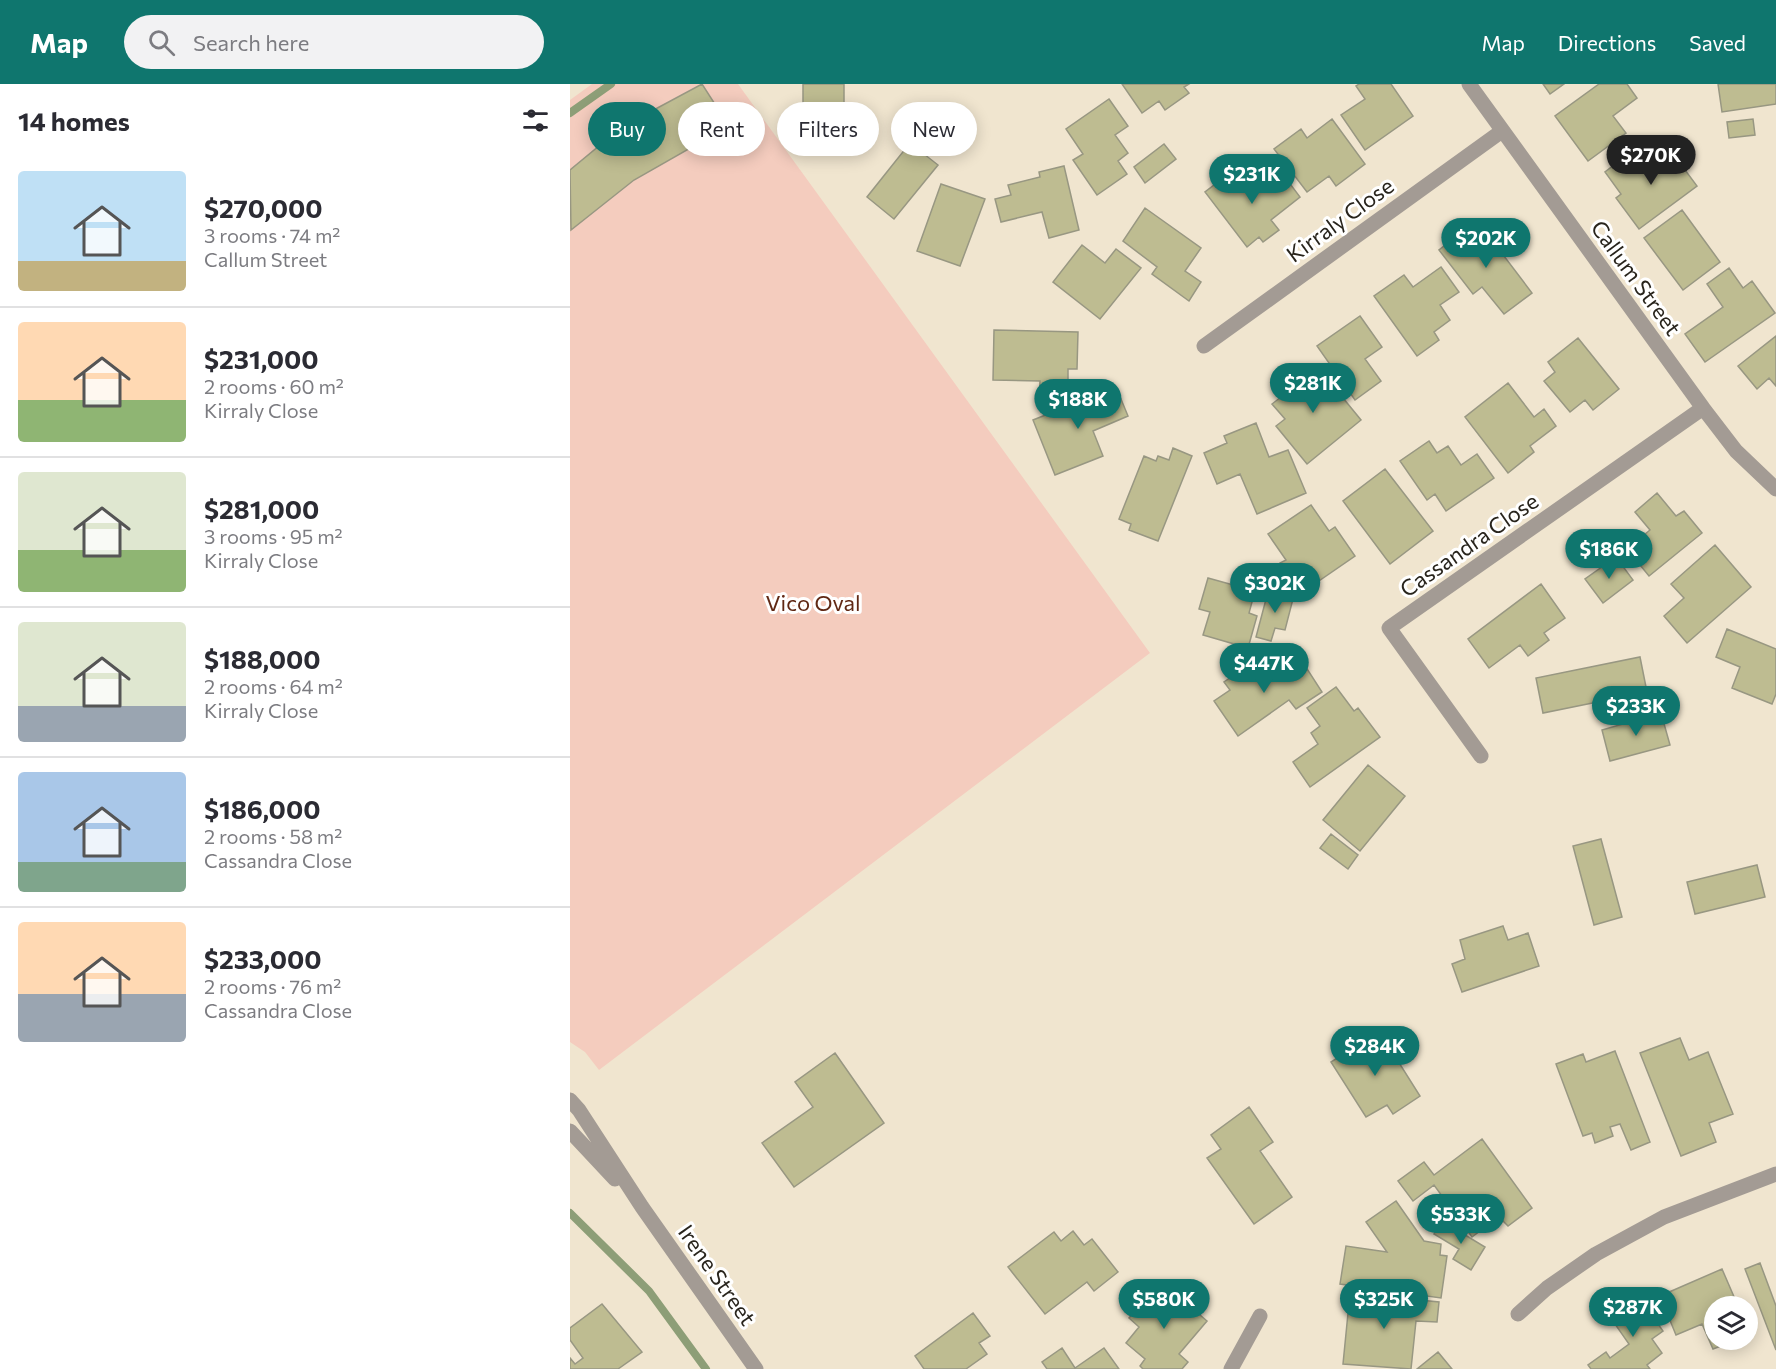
<!DOCTYPE html>
<meta charset="utf-8">
<style>
:root{--surface:#fff;--page:#f2f2f3;--text:#2b2b33;--muted:#7c7c81;--line:#e1e1e2;--accent:#0f766e}
body{margin:0;font-family:Commissioner,sans-serif;background:var(--page);color:var(--text);height:100vh;display:flex;flex-direction:column;font-size:22px;white-space:nowrap}
*{box-sizing:border-box;margin:0}
p{font-size:20px;color:var(--muted)}
.icon{flex:none;width:33px;height:33px;fill:none;stroke:currentColor;stroke-width:2;stroke-linecap:round;stroke-linejoin:round}
.map{position:relative;flex:1;overflow:hidden}
.panel{display:flex;flex-direction:column;background:var(--surface);width:570px}
.panel>*{flex:none}
.guide{position:absolute;left:18px;top:18px;width:570px;height:54px;display:flex;gap:12px}
.fabs{position:absolute;left:1134px;top:1212px;display:grid;gap:12px}
.fabs a{display:grid;place-items:center;width:54px;height:54px;border-radius:50%;background:var(--surface);box-shadow:0 3px 15px #0003;font-size:30px}
.price{position:absolute;translate:-50% -51px;padding:0 14px;border-radius:21px;background:var(--accent);color:#fff;font-size:20px;line-height:39px;filter:drop-shadow(0 2px 3px #0008)}
.price::after{content:'';position:absolute;left:50%;top:36px;width:18px;height:14px;margin-left:-9px;background:inherit;clip-path:polygon(0 0,100% 0,50% 100%)}
.price.current{background:#222;color:#fff}
ul{padding:0;list-style:none}
li{display:flex;align-items:center;gap:18px;height:150px;padding:0 18px}
li+li{border-top:2px solid var(--line)}
li span{display:grid;place-items:center;flex:none;width:168px;height:120px;border-radius:6px;color:#555}
li>.icon{margin-inline-start:auto}
span .icon{width:72px;height:72px;fill:#fffc;stroke-width:1}
li b{font-size:26px}
h2{display:flex;justify-content:space-between;align-items:center;height:72px;padding:0 18px;font-size:26px}
.pill{padding:0 21px;border-radius:27px;background:var(--surface);box-shadow:0 3px 15px #0003;font-size:21px;line-height:54px}
.pill.current{background:var(--accent);color:#fff}
header{display:flex;align-items:center;gap:36px;box-sizing:border-box;height:84px;padding:0 30px;background:var(--accent);color:#fff}
header strong{font-size:28px}
nav{display:flex;gap:33px;margin-inline-start:auto;font-size:21px}
.search{width:420px;height:54px;background:var(--page);display:flex;align-items:center;gap:15px;box-sizing:border-box;padding:0 21px;border-radius:33px;color:var(--muted);font-size:22px}
main{display:flex;flex:1;min-height:0}
.map>svg:first-child{display:block}
.green{fill:#f4ccbe}
.lines{fill:none;stroke-linecap:round;stroke-linejoin:round}
.stream{stroke:#8d9e77;stroke-width:8}
.building{fill:#bebc91;stroke:#989782;stroke-width:1.5}
.minor{stroke:#a39b94;stroke-width:15}
.labels{text-anchor:middle;stroke-width:6;stroke-linejoin:round;paint-order:stroke}
.street-label{font-size:22px;fill:#28241c;stroke:#fff}
.park-label{font-size:22px;fill:#602814;stroke:#fff}
</style>
<header>
<strong>Map</strong>
<div class="search"><svg class="icon" aria-label="search" viewBox="0 0 24 24"><circle cx="10" cy="10" r="6"/><path d="M15 15l6 6"/></svg>Search here</div>
<nav><a>Map</a><a>Directions</a><a>Saved</a></nav>
</header>
<main>
<section class="panel">
<h2>14 homes<svg class="icon" aria-label="filters" viewBox="0 0 24 24"><path d="M4 7h16M4 17h16"/><circle cx="9" cy="7" r="2"/><circle cx="15" cy="17" r="2"/></svg></h2>
<ul>
<li><span style="background:linear-gradient(#bfe0f5 75%,#c2b280 0)"><svg class="icon" aria-label="home" viewBox="0 0 24 24"><path d="M3 11l9-7 9 7M6 9v11h12V9"/></svg></span><div><b>$270,000</b><p>3 rooms · 74 m²</p><p>Callum Street</p></div></li>
<li><span style="background:linear-gradient(#ffd9b3 65%,#8fb573 0)"><svg class="icon" aria-label="home" viewBox="0 0 24 24"><path d="M3 11l9-7 9 7M6 9v11h12V9"/></svg></span><div><b>$231,000</b><p>2 rooms · 60 m²</p><p>Kirraly Close</p></div></li>
<li><span style="background:linear-gradient(#dfe7d0 65%,#8fb573 0)"><svg class="icon" aria-label="home" viewBox="0 0 24 24"><path d="M3 11l9-7 9 7M6 9v11h12V9"/></svg></span><div><b>$281,000</b><p>3 rooms · 95 m²</p><p>Kirraly Close</p></div></li>
<li><span style="background:linear-gradient(#dfe7d0 70%,#9aa5b1 0)"><svg class="icon" aria-label="home" viewBox="0 0 24 24"><path d="M3 11l9-7 9 7M6 9v11h12V9"/></svg></span><div><b>$188,000</b><p>2 rooms · 64 m²</p><p>Kirraly Close</p></div></li>
<li><span style="background:linear-gradient(#a9c7e8 75%,#7fa58c 0)"><svg class="icon" aria-label="home" viewBox="0 0 24 24"><path d="M3 11l9-7 9 7M6 9v11h12V9"/></svg></span><div><b>$186,000</b><p>2 rooms · 58 m²</p><p>Cassandra Close</p></div></li>
<li><span style="background:linear-gradient(#ffd9b3 60%,#9aa5b1 0)"><svg class="icon" aria-label="home" viewBox="0 0 24 24"><path d="M3 11l9-7 9 7M6 9v11h12V9"/></svg></span><div><b>$233,000</b><p>2 rooms · 76 m²</p><p>Cassandra Close</p></div></li>
</ul>
</section>
<div class="map">
<svg width="1206" height="1285" viewBox="0 0 1206 1285">
<rect width="100%" height="100%" fill="#f0e5cf"/>
<!-- green -->
<path class="green" d="M 22,0 L 168,0 L 580,569 L 29,986 L 15,968 L 0,958 L 0,16 Z"/>
<g class="lines">
<!-- stream -->
<path class="stream" d="M 0,29 L 41,0
M 0,1129 L 79,1207 L 136,1285"/>
</g>
<!-- building -->
<path class="building" d="M 132,0 L 159,42 L 64,96 L 1,146 L 0,86 L 52,43 Z
M 233,0 L 274,0 L 274,43 L 233,43 Z
M 552,0 L 619,0 L 614,3 L 619,9 L 595,26 L 589,17 L 572,29 Z
M 789,0 L 821,0 L 843,32 L 795,66 L 771,31 L 795,15 L 786,2 Z
M 973,0 L 994,0 L 980,10 Z
M 1029,0 L 1057,0 L 1067,14 L 1043,32 L 1056,49 L 1018,77 L 985,32 Z
M 1148,0 L 1206,0 L 1206,20 L 1152,28 Z
M 539,15 L 558,42 L 545,51 L 558,69 L 548,77 L 557,90 L 527,111 L 503,76 L 513,70 L 496,45 Z
M 762,35 L 795,80 L 766,102 L 759,92 L 737,108 L 704,65 L 731,45 L 737,54 Z
M 1183,35 L 1185,51 L 1159,54 L 1157,38 Z
M 340,59 L 368,81 L 324,135 L 297,113 Z
M 594,60 L 606,75 L 575,99 L 564,83 Z
M 1098,63 L 1127,102 L 1069,145 L 1046,114 L 1051,110 L 1035,88 L 1053,74 L 1064,89 Z
M 494,82 L 509,146 L 479,154 L 472,128 L 431,138 L 425,115 L 441,111 L 438,101 L 470,93 L 469,88 Z
M 661,88 L 666,96 L 676,89 L 689,107 L 712,89 L 730,113 L 701,136 L 709,146 L 693,158 L 689,153 L 677,163 L 635,108 Z
M 371,100 L 415,115 L 390,182 L 347,167 Z
M 575,124 L 631,164 L 615,187 L 631,198 L 619,217 L 582,190 L 587,183 L 553,157 Z
M 1112,126 L 1150,178 L 1113,206 L 1074,154 Z
M 896,145 L 904,156 L 915,147 L 962,209 L 934,230 L 912,203 L 903,210 L 869,166 Z
M 512,161 L 535,179 L 546,165 L 571,184 L 530,235 L 483,198 Z
M 871,183 L 889,208 L 870,221 L 880,236 L 864,248 L 869,256 L 847,272 L 804,212 L 834,191 L 843,203 Z
M 1159,184 L 1173,204 L 1182,197 L 1205,229 L 1135,278 L 1115,250 L 1153,223 L 1137,200 Z
M 790,232 L 812,263 L 795,275 L 811,297 L 785,316 L 747,262 Z
M 424,246 L 508,248 L 507,285 L 498,285 L 498,317 L 469,317 L 470,297 L 423,296 Z
M 1206,252 L 1206,302 L 1199,294 L 1187,305 L 1168,282 Z
M 1008,254 L 1049,305 L 1023,326 L 1015,316 L 1000,328 L 974,297 L 985,288 L 978,278 Z
M 746,281 L 791,336 L 737,380 L 706,342 L 715,335 L 702,320 L 711,313 L 702,302 L 713,293 L 721,302 Z
M 938,299 L 964,333 L 974,325 L 986,342 L 960,362 L 964,368 L 938,389 L 895,333 Z
M 546,303 L 558,332 L 523,347 L 533,372 L 485,391 L 463,336 Z
M 686,339 L 699,373 L 718,366 L 736,409 L 687,430 L 670,390 L 647,400 L 634,369 L 657,359 L 654,352 Z
M 859,357 L 867,369 L 878,362 L 891,381 L 907,370 L 924,394 L 876,427 L 865,410 L 857,416 L 830,377 Z
M 603,364 L 622,372 L 588,457 L 559,446 L 561,440 L 549,435 L 574,372 L 586,377 L 588,372 L 599,376 Z
M 815,385 L 863,447 L 820,480 L 773,417 Z
M 1087,409 L 1106,432 L 1114,427 L 1132,449 L 1079,492 L 1057,465 L 1080,446 L 1065,428 Z
M 741,421 L 759,447 L 765,443 L 785,472 L 743,501 L 737,492 L 725,501 L 710,479 L 716,476 L 698,450 Z
M 1145,461 L 1181,503 L 1117,559 L 1094,532 L 1114,514 L 1101,500 Z
M 1046,473 L 1063,496 L 1033,519 L 1015,495 Z
M 638,494 L 685,507 L 679,529 L 687,532 L 678,564 L 633,551 L 640,528 L 629,525 Z
M 971,500 L 995,534 L 974,549 L 979,556 L 958,572 L 950,561 L 919,584 L 898,555 Z
M 699,504 L 724,511 L 715,546 L 705,544 L 701,557 L 686,553 Z
M 1157,545 L 1206,565 L 1206,610 L 1202,620 L 1162,604 L 1170,583 L 1146,573 Z
M 691,573 L 705,595 L 732,577 L 752,608 L 726,625 L 719,616 L 668,652 L 644,617 L 660,606 L 654,598 Z
M 1070,573 L 1077,608 L 973,629 L 966,594 Z
M 766,603 L 784,627 L 788,624 L 810,653 L 740,703 L 723,678 L 748,660 L 741,649 L 750,642 L 737,624 Z
M 1091,629 L 1100,661 L 1040,677 L 1032,646 Z
M 798,681 L 835,712 L 790,767 L 753,736 Z
M 761,750 L 788,771 L 778,785 L 750,764 Z
M 1031,755 L 1052,833 L 1024,841 L 1003,762 Z
M 1187,781 L 1195,813 L 1125,830 L 1117,798 Z
M 933,842 L 938,856 L 958,849 L 969,882 L 892,908 L 882,880 L 895,875 L 890,856 Z
M 809,947 L 850,1012 L 823,1030 L 817,1021 L 796,1033 L 761,978 Z
M 1110,954 L 1119,976 L 1138,968 L 1163,1030 L 1139,1039 L 1146,1058 L 1111,1072 L 1070,969 Z
M 1045,967 L 1080,1058 L 1061,1066 L 1050,1040 L 1040,1043 L 1043,1052 L 1025,1059 L 1022,1049 L 1013,1052 L 986,980 L 1013,970 L 1016,978 Z
M 265,969 L 314,1039 L 224,1103 L 192,1059 L 243,1023 L 225,998 Z
M 679,1023 L 703,1058 L 690,1067 L 722,1113 L 684,1140 L 637,1074 L 651,1065 L 641,1051 Z
M 912,1055 L 962,1124 L 938,1142 L 933,1137 L 925,1143 L 922,1138 L 902,1153 L 864,1101 L 843,1117 L 828,1097 L 854,1078 L 864,1091 Z
M 826,1117 L 854,1157 L 871,1160 L 870,1171 L 877,1172 L 871,1214 L 770,1200 L 776,1162 L 817,1168 L 796,1138 Z
M 872,1137 L 915,1163 L 901,1186 L 883,1175 L 889,1165 L 864,1150 Z
M 503,1147 L 514,1161 L 522,1155 L 548,1188 L 524,1207 L 517,1198 L 475,1230 L 438,1183 L 484,1148 L 491,1157 Z
M 1190,1179 L 1206,1222 L 1206,1266 L 1175,1185 Z
M 1152,1185 L 1168,1222 L 1144,1222 L 1144,1256 L 1167,1256 L 1143,1265 L 1132,1240 L 1106,1251 L 1090,1212 Z
M 585,1204 L 595,1211 L 600,1205 L 637,1237 L 609,1270 L 618,1278 L 612,1285 L 573,1285 L 570,1282 L 575,1275 L 556,1259 L 569,1243 L 559,1234 Z
M 780,1209 L 869,1218 L 867,1238 L 846,1237 L 841,1285 L 773,1280 Z
M 1067,1210 L 1093,1247 L 1082,1255 L 1092,1269 L 1077,1281 L 1080,1285 L 1021,1285 L 1018,1281 L 1036,1268 L 1040,1274 L 1059,1260 L 1038,1230 Z
M 32,1220 L 72,1268 L 48,1285 L 0,1285 L 0,1274 L 5,1280 L 13,1274 L 0,1256 L 0,1244 Z
M 403,1229 L 420,1252 L 409,1259 L 417,1270 L 396,1285 L 354,1285 L 345,1272 Z
M 492,1264 L 505,1284 L 534,1264 L 549,1285 L 477,1285 L 472,1278 Z
M 868,1268 L 882,1285 L 847,1285 Z"/>
<g class="lines">
<!-- minor -->
<path class="minor" d="M 899,0 L 1133,324 L 1166,367 L 1206,405
M 634,262 L 932,47
M 911,672 L 819,544 L 1133,324
M 0,1016 L 9,1026 L 72,1123 L 186,1285
M 0,1047 L 45,1095
M 948,1230 L 977,1204 L 1026,1170 L 1094,1133 L 1206,1090
M 661,1285 L 690,1232"/>
</g>
<g class="labels">
<!-- street labels -->
<g class="street-label">
<text transform="translate(770 136) rotate(-36)" y="8">Kirraly Close</text>
<text transform="translate(1066 194) rotate(54)" y="8">Callum Street</text>
<text transform="translate(899 461) rotate(-35)" y="8">Cassandra Close</text>
<text transform="translate(147 1191) rotate(55)" y="8">Irene Street</text>
</g>
<!-- park labels -->
<g class="park-label">
<text x="243" y="527">Vico Oval</text>
</g>
</g>
</svg>
<div class="fabs">
<a><svg class="icon" aria-label="layers" viewBox="0 0 24 24"><path d="M12 4l9 5-9 5-9-5zM3 14l9 5 9-5"/></svg></a>
</div>
<b class="price current" style="left:1081px;top:102px">$270K</b>
<b class="price" style="left:682px;top:121px">$231K</b>
<b class="price" style="left:916px;top:185px">$202K</b>
<b class="price" style="left:743px;top:330px">$281K</b>
<b class="price" style="left:508px;top:346px">$188K</b>
<b class="price" style="left:1039px;top:496px">$186K</b>
<b class="price" style="left:705px;top:530px">$302K</b>
<b class="price" style="left:694px;top:610px">$447K</b>
<b class="price" style="left:1066px;top:653px">$233K</b>
<b class="price" style="left:805px;top:993px">$284K</b>
<b class="price" style="left:891px;top:1161px">$533K</b>
<b class="price" style="left:594px;top:1246px">$580K</b>
<b class="price" style="left:814px;top:1246px">$325K</b>
<b class="price" style="left:1063px;top:1254px">$287K</b>
<div class="guide">
<a class="pill current">Buy</a>
<a class="pill">Rent</a>
<a class="pill">Filters</a>
<a class="pill">New</a>
</div>
</div>
</main>
